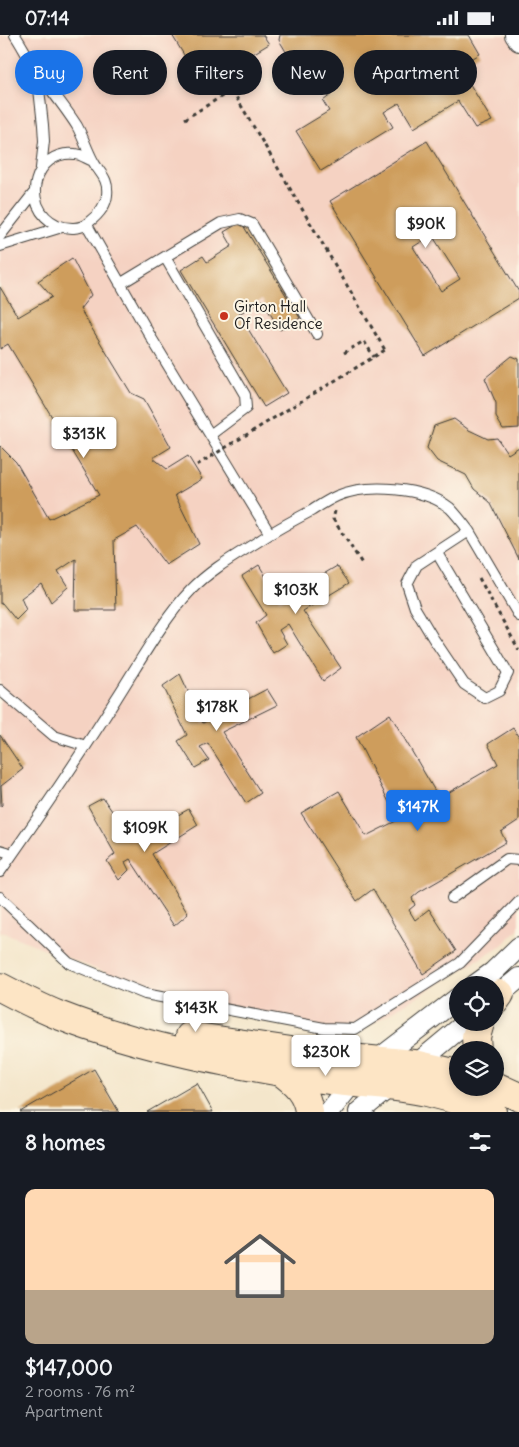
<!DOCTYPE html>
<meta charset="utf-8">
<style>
:root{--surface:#171b24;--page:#20242c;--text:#f1f3f6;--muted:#9ea1a6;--accent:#1a73e8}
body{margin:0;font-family:Delius,sans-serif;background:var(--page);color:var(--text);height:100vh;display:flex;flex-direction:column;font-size:19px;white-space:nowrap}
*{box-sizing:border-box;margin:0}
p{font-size:16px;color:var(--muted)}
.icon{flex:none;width:28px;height:28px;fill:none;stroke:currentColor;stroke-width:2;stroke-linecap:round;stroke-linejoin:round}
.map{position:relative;height:1077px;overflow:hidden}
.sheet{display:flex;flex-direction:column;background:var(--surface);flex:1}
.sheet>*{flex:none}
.top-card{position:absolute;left:15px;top:15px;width:490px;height:45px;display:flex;gap:10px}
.tools{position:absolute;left:449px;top:941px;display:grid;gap:10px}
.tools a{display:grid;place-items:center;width:55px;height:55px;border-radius:50%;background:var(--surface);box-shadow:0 2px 8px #0003;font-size:25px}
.price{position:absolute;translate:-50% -42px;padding:0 11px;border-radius:5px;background:#fff;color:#222;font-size:16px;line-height:32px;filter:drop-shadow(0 1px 2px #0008)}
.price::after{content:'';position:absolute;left:50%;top:30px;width:15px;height:11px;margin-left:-8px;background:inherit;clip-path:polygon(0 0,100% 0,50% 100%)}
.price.selected{background:var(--accent);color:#fff}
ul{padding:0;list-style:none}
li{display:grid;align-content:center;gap:10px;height:265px;padding:0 25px}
li span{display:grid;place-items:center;height:155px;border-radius:10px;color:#555}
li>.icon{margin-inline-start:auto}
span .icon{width:90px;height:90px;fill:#fffc;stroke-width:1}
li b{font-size:21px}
h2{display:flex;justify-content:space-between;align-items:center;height:60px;padding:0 25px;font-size:21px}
.chip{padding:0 18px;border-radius:22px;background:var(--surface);box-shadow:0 2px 8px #0003;font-size:18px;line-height:45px}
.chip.selected{background:var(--accent);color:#fff}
.status{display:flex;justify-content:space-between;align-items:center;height:35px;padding:0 25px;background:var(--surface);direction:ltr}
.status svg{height:14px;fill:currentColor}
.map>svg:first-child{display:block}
.built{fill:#f5d2c2}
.building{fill:#ce9d5c;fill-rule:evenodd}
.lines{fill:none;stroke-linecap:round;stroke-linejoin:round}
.service-casing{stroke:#3c3a36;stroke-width:12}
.minor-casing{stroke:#3c3a36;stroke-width:22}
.secondary-casing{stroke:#3c3a36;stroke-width:30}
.path{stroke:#3c3a36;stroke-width:3;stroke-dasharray:4 4;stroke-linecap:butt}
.service{stroke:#fff;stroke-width:10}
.minor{stroke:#fff;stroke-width:20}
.secondary{stroke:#fde5c5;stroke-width:28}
.path-bridge{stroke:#3c3a36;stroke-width:3;stroke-dasharray:4 4;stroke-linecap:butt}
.poi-dot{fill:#c8321e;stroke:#fcf5e5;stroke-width:2}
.labels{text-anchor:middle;stroke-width:4;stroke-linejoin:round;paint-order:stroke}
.poi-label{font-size:15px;fill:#1c1c1c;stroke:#fcf5e5;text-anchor:start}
</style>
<div class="status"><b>07:14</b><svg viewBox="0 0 49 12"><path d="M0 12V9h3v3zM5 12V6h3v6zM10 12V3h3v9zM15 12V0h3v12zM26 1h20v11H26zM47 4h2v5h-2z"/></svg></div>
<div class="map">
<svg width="519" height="1077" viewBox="0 0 519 1077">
<rect width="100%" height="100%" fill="#fcf5e5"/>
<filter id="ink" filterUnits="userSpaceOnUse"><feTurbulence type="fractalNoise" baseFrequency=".02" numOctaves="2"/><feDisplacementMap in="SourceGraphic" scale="10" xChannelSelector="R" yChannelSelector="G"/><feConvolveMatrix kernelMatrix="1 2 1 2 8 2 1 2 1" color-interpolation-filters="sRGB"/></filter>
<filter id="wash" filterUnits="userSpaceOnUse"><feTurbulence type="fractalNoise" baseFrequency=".0096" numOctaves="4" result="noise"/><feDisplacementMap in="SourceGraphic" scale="20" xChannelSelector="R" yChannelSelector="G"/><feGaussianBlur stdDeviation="1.12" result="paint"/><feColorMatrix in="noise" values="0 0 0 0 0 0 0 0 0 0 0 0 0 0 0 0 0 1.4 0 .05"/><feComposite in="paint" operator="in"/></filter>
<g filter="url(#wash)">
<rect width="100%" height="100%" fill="#f4e6cb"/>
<!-- built -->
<path class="built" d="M 0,0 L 507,0 L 519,17 L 519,893 L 502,910 L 354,1000 L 156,958 L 0,896 Z"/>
<g id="blocks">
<!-- building -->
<path class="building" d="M 172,0 L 263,0 L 269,9 L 202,50 Z
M 280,0 L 469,0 L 480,19 L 459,31 L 492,86 L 475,93 L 458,66 L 414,93 L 399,68 L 384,77 L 393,92 L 321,136 L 296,96 L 329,76 L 323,66 L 332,59 L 322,41 L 297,35 L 279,5 Z
M 427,106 L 519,257 L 519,263 L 425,321 L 330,166 ZM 432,200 L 460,244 L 441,256 L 413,212 Z
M 241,187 L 300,283 L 280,295 L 262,265 L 239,279 L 287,358 L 264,372 L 181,235 L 203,221 L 207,227 L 232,211 L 224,197 Z
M 72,223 L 91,260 L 80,274 L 131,358 L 144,364 L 171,412 L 153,423 L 167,434 L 188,421 L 202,444 L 175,460 L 199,509 L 166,530 L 137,492 L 114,505 L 116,575 L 75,575 L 76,524 L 58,536 L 68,552 L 51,567 L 41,548 L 21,563 L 26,575 L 16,585 L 2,568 L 0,569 L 0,411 L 16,427 L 49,484 L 99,460 L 8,309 L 0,314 L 0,252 L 18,282 L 52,262 L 38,246 Z
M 512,321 L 519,324 L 519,393 L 503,394 L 496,382 L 496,368 L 485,343 Z
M 454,384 L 469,395 L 488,404 L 497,403 L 508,419 L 519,412 L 519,524 L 490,467 L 474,454 L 466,440 L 437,426 L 427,413 L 434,391 Z
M 259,530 L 280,565 L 337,531 L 349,548 L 303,576 L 341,633 L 323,646 L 288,589 L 279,595 L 287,609 L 273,618 L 256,588 L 266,580 L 242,541 Z
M 180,639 L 203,688 L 267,654 L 277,670 L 222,697 L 261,758 L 246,768 L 208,708 L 200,712 L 209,725 L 195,733 L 178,706 L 187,700 L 163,651 Z
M 390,679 L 439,763 L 498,729 L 488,709 L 513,693 L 519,703 L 519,785 L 501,797 L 506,807 L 419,857 L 412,863 L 415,870 L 409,875 L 415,885 L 429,874 L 456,916 L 423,939 L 373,854 L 357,866 L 301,778 L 339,756 L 366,801 L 398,785 L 356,702 Z
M 0,700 L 23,734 L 1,751 L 2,770 L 0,772 Z
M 103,763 L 132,805 L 189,774 L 198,790 L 152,819 L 188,879 L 174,891 L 130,824 L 125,827 L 129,835 L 119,845 L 107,826 L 115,819 L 88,771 Z
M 94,1034 L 119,1077 L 20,1077 Z
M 197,1048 L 213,1077 L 147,1077 Z"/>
</g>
</g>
<g filter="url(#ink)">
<use href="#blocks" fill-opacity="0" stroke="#3c3a36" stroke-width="1"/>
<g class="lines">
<defs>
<path id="service" d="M 15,0 C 23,12 29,25 37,36 C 50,54 65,72 77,91 C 83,102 87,115 93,126 C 99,138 109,143 107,160 C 106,172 98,180 89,187 C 81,195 67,194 57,190 C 18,171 35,114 75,119 C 81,119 87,124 93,126
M 37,36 L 43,90 L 44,106 L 41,133
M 87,190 L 152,304 L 270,499
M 0,201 L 33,159
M 0,211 L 62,192
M 165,222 L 245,360 L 246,373 L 210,400
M 120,249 L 221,188 L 240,184 L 252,189 L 317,299
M 437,518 L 508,638 L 499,656 L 485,663 L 464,649 L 433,603 L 415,573 L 407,549 L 417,530 L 469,496
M 0,655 L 54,701 L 86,711
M 0,815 L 7,817 L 11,821
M 0,837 C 40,780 79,723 116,664 C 138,630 163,584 191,555 C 211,534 237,520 262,504 C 277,494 294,485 311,476 C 319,471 328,465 337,461 C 367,448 424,452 450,473 C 457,480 463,488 469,496 L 519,581
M 0,862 L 69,928 L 145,959 L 324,993 L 355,994 L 460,928 L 519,867
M 452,863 L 507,824 L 519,825"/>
<path id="minor" d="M 515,0 L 519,6
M 475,950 L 493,937 L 519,912
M 495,963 L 519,943
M 329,1077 L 352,1048 L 376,1026 L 458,963
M 359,1077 L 466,988"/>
<path id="secondary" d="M 0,952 C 19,962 38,972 58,980 C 142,1013 233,1029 322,1044 C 357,1050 393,1049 427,1057 C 449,1062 471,1069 492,1077
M 495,966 L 500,959
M 190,1001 L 318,1020 L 414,1029 L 458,1039
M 477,1015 L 476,1002 L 480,988
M 280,1036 C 295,1047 307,1057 309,1077
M 495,1051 L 519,1062"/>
</defs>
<!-- service casing -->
<use href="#service" class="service-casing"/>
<!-- minor casing -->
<use href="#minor" class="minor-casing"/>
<!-- secondary casing -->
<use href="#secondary" class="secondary-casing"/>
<!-- path -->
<path class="path" d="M 185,84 L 232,55 L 385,315
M 344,318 L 364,306 L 374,322
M 335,476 L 333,484 L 363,530
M 479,543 L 519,615"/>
<!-- service -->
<use href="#service" class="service"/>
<!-- minor -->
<use href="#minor" class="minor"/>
<!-- secondary -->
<use href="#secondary" class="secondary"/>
<!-- path-bridge -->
<path class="path-bridge" d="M 197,430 L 385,315"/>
</g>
</g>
<!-- markers -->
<circle class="poi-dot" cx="224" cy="281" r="5"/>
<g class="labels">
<!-- poi labels -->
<g class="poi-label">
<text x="234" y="277">Girton Hall<tspan x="234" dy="17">Of Residence</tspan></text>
</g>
</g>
</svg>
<div class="tools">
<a><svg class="icon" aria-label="locate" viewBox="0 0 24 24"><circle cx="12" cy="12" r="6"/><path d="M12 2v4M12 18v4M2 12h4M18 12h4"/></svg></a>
<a><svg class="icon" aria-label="layers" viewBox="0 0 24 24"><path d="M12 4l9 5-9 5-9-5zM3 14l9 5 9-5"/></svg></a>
</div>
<b class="price" style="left:426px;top:214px">$90K</b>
<b class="price" style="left:84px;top:424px">$313K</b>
<b class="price" style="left:296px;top:580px">$103K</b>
<b class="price" style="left:217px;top:697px">$178K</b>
<b class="price selected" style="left:418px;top:797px">$147K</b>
<b class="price" style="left:145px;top:818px">$109K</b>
<b class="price" style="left:196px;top:998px">$143K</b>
<b class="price" style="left:326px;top:1042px">$230K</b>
<div class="top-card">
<a class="chip selected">Buy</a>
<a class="chip">Rent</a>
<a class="chip">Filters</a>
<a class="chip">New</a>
<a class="chip">Apartment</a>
</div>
</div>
<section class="sheet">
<h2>8 homes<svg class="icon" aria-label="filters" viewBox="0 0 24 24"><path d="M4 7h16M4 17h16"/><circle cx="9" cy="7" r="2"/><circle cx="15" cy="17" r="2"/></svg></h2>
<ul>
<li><span style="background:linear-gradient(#ffd9b3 65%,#b9a48a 0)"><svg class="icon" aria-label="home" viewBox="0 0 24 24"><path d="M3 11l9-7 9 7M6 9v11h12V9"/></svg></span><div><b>$147,000</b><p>2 rooms · 76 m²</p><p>Apartment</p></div></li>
</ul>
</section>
